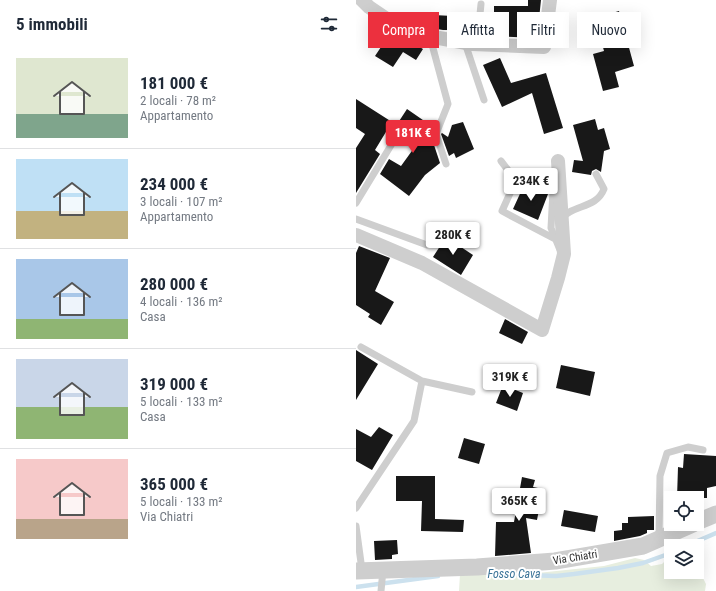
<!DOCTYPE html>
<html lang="it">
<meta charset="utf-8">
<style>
:root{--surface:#fff;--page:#f6f6f7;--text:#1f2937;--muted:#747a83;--line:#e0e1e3;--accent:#ec303e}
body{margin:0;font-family:"Roboto Condensed",sans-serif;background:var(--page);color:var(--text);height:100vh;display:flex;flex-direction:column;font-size:15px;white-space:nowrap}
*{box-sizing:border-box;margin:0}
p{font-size:13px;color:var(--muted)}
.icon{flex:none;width:22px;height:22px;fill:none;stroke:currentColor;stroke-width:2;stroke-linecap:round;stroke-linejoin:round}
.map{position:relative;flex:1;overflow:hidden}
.side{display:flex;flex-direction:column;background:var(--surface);width:356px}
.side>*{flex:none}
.guide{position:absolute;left:12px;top:12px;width:288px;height:36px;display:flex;gap:8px}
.buttons{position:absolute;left:308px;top:491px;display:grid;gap:8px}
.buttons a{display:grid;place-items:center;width:40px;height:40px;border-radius:0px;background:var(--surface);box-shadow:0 4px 16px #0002;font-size:20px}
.price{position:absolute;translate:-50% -34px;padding:0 9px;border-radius:4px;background:#fff;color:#222;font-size:13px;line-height:26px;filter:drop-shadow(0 1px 2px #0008)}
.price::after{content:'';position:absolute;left:50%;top:24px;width:12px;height:9px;margin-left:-6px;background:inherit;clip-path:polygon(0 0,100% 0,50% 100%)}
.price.current{background:var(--accent);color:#fff}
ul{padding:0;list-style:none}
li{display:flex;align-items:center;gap:12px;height:100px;padding:0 16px}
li+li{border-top:1px solid var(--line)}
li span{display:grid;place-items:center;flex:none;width:112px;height:80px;border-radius:0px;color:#555}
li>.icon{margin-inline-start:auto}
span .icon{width:48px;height:48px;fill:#fffc;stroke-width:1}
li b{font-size:17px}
h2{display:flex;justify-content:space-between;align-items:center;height:48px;padding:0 16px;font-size:17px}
.pill{padding:0 14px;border-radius:0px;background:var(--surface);box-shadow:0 4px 16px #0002;font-size:14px;line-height:36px}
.pill.current{background:var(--accent);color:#fff}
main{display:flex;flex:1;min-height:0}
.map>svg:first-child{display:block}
.green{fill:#e7eedf}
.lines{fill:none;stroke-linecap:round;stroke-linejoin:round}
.stream{stroke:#cce1ee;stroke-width:4.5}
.building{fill:#181818}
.service{stroke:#cecece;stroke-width:7}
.minor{stroke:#cecece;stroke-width:14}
.tertiary{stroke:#cecece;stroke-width:17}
.labels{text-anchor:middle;stroke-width:4;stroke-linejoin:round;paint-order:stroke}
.street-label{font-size:11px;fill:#313131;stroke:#fff}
.water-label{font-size:12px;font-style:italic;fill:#3b7498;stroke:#fff}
</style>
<main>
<section class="side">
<h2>5 immobili<svg class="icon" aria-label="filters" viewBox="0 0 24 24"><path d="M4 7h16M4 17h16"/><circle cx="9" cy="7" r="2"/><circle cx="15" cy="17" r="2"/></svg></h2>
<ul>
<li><span style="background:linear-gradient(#dfe7d0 70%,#7fa58c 0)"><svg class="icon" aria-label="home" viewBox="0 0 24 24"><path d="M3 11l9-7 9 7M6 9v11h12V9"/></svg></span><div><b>181 000 €</b><p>2 locali · 78 m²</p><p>Appartamento</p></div></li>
<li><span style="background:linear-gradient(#bfe0f5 65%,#c2b280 0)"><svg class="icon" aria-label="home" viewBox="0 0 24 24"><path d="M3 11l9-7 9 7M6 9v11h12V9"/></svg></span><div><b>234 000 €</b><p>3 locali · 107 m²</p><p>Appartamento</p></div></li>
<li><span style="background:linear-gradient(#a9c7e8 75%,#8fb573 0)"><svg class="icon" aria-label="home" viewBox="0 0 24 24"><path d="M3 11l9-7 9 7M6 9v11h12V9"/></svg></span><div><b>280 000 €</b><p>4 locali · 136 m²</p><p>Casa</p></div></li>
<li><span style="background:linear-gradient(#c9d6e8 60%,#8fb573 0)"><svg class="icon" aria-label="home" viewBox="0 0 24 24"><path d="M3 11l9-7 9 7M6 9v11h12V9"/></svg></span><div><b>319 000 €</b><p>5 locali · 133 m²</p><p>Casa</p></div></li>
<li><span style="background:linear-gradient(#f6c9c9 75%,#b9a48a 0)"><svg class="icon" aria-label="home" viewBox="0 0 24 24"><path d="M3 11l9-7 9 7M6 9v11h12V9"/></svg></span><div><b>365 000 €</b><p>5 locali · 133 m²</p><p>Via Chiatri</p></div></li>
</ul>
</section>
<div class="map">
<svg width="360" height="591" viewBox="0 0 360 591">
<rect width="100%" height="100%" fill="#fff"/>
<!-- green -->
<path class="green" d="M 279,558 L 288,560 L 295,566 L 306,564 L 312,558 L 315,561 L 315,572 L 325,572 L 327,574 L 344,572 L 350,584 L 349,591 L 103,591 L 104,574 L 172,574 L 248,566 Z"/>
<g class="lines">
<!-- stream -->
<path class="stream" d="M 330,546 L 360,533
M 132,574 L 200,576 L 218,574 L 262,568 L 287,563 L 315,553
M 0,587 L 82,576"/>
</g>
<!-- building -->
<path class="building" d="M 172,0 L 185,0 L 181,38 L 138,36 L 138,6 L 172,6 Z
M 263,11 L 278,66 L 259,72 L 263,87 L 247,91 L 237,54 L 248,51 L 239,18 Z
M 77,15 L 97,16 L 118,24 L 117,30 L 87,30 L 75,28 Z
M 35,32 L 49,41 L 64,43 L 62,46 L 67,49 L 60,60 L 47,52 L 37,67 L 19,56 Z
M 144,58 L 155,83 L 190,73 L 207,128 L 188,134 L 176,93 L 146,107 L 127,65 Z
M 0,99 L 36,122 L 19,150 L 24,154 L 0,193 L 0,148 L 9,134 L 0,128 Z
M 51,109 L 77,127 L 75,136 L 84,163 L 69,175 L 53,196 L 24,174 L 33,159 L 45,166 L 58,148 L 36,132 Z
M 239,119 L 242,130 L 248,128 L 254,149 L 248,151 L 245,172 L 240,169 L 236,171 L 235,175 L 216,172 L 218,160 L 227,161 L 217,125 Z
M 107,122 L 118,149 L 100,158 L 98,153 L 93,156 L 85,134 L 86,133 L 92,137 L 96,125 Z
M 168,185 L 192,194 L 182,220 L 157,209 Z
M 90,237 L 117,255 L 105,275 L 77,257 Z
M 3,246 L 34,258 L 19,291 L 38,302 L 25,325 L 12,317 L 14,314 L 0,305 L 0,253 Z
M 149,319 L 172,332 L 166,344 L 143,333 Z
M 0,350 L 22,364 L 0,400 Z
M 205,365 L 239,372 L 234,396 L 200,388 Z
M 147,385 L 167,393 L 161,411 L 140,403 Z
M 23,427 L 37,435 L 16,470 L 0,461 L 0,429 L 15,437 Z
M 108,438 L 129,444 L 123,464 L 102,458 Z
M 328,454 L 360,456 L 360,486 L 351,488 L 351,498 L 321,498 L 322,467 L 327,468 Z
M 40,476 L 79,476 L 79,519 L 108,520 L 107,532 L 65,531 L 66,501 L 40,501 Z
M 166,477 L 179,480 L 177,487 L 187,489 L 181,520 L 170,518 L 175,553 L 139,556 L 140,522 L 158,522 Z
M 208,510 L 242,516 L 239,532 L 205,526 Z
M 298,516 L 298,530 L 291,530 L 291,533 L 284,536 L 258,541 L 258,531 L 266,530 L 266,523 L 272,523 L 272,517 Z
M 41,540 L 42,554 L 36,555 L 36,559 L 19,560 L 18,541 Z"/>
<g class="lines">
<!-- service -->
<path class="service" d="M 74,37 L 92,104 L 80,134 L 90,164
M 109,43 L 128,100
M 121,45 L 125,4
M 145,161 L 155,174 L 197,191 L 195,228 L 204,250
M 155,191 L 146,211 L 199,239
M 0,203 L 37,142
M 206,218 C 218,204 240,209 248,189 L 240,174
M 0,219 L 71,245
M 66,381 L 116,392
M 0,508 L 58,421 L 66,381 L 5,347
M 0,526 L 6,570
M 303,538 L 304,476 L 311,453 L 332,447 L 347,450
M 25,591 L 27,570"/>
<!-- minor -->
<path class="minor" d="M 6,0 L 13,7 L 50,32 L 116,44 L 188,47 L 194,0
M 0,235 L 66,263 L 186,330 L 202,278 L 208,254 L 202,161"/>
<!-- tertiary -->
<path class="tertiary" d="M 341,522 L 360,514
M 0,571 L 121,567 L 199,561 L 287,546 L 337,524"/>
</g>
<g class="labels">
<!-- street labels -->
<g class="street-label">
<text transform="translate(219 557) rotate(-9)" y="4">Via Chiatri</text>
</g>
<!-- water labels -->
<g class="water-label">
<text x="158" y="578">Fosso Cava</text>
</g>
</g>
</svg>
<div class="buttons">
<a><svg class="icon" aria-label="locate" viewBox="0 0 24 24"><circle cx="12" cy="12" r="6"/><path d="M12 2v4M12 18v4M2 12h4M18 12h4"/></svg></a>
<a><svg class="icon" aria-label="layers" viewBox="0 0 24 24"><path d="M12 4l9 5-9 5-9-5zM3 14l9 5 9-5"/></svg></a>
</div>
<b class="price current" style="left:57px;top:154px">181K €</b>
<b class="price" style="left:175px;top:202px">234K €</b>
<b class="price" style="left:97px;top:256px">280K €</b>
<b class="price" style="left:154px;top:398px">319K €</b>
<b class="price" style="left:163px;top:522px">365K €</b>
<div class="guide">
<a class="pill current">Compra</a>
<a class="pill">Affitta</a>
<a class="pill">Filtri</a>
<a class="pill">Nuovo</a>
</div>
</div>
</main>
